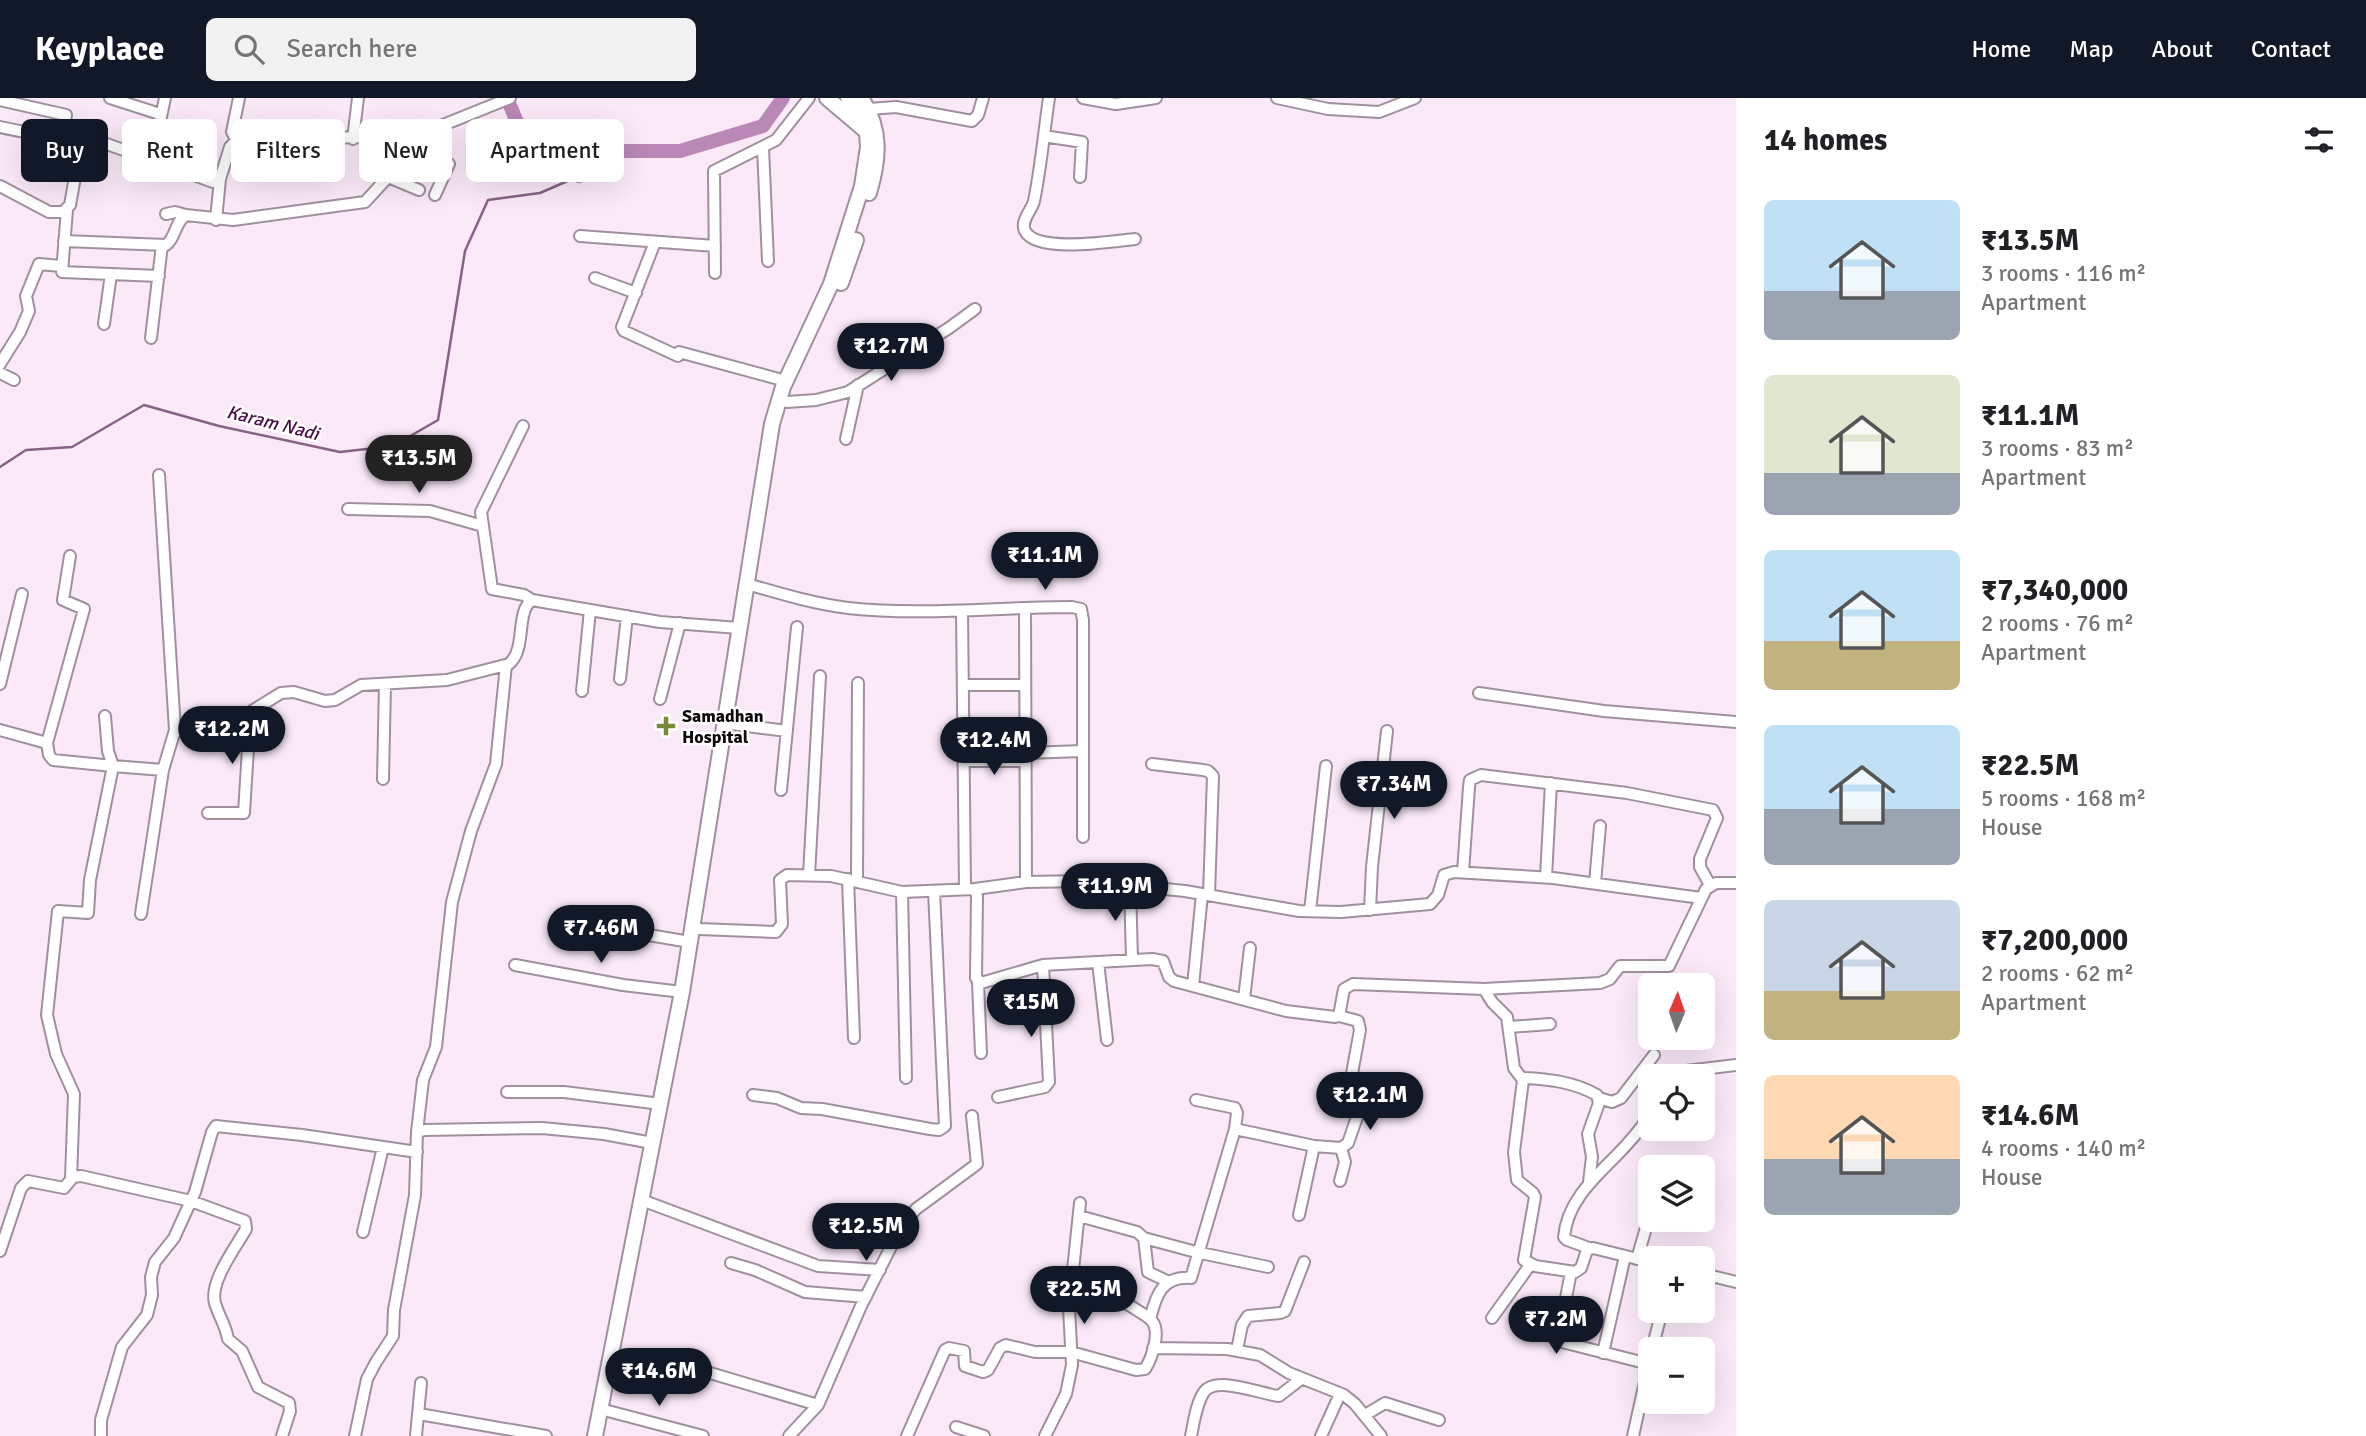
<!DOCTYPE html>
<meta charset="utf-8">
<style>
:root{--surface:#fff;--page:#f2f2f2;--text:#202124;--muted:#757577;--accent:#111827}
body{margin:0;font-family:Signika,sans-serif;background:var(--page);color:var(--text);height:100vh;display:flex;flex-direction:column;font-size:26px;white-space:nowrap}
*{box-sizing:border-box;margin:0}
p{font-size:23px;color:var(--muted)}
.icon{flex:none;width:38px;height:38px;fill:none;stroke:currentColor;stroke-width:2;stroke-linecap:round;stroke-linejoin:round}
.map{position:relative;flex:1;overflow:hidden}
.sheet{display:flex;flex-direction:column;background:var(--surface);width:630px}
.sheet>*{flex:none}
.top-card{position:absolute;left:21px;top:21px;width:665px;height:63px;display:flex;gap:14px}
.needle{width:46px;rotate:2deg}
.controls{position:absolute;left:1638px;top:875px;display:grid;gap:14px}
.controls a{display:grid;place-items:center;width:77px;height:77px;border-radius:10px;background:var(--surface);box-shadow:0 7px 28px #0002;font-size:35px}
.price{position:absolute;translate:-50% -60px;padding:0 16px;border-radius:24px;background:var(--accent);color:#fff;font-size:23px;line-height:46px;filter:drop-shadow(0 2px 4px #0008)}
.price::after{content:'';position:absolute;left:50%;top:42px;width:21px;height:16px;margin-left:-10px;background:inherit;clip-path:polygon(0 0,100% 0,50% 100%)}
.price.on{background:#222;color:#fff}
ul{padding:0;list-style:none}
li{display:flex;align-items:center;gap:21px;height:175px;padding:0 28px}
li span{display:grid;place-items:center;flex:none;width:196px;height:140px;border-radius:10px;color:#555}
li>.icon{margin-inline-start:auto}
span .icon{width:84px;height:84px;fill:#fffc;stroke-width:1}
li b{font-size:30px}
h2{display:flex;justify-content:space-between;align-items:center;height:84px;padding:0 28px;font-size:30px}
.pill{padding:0 24px;border-radius:10px;background:var(--surface);box-shadow:0 7px 28px #0002;font-size:24px;line-height:63px}
.pill.on{background:var(--accent);color:#fff}
header{display:flex;align-items:center;gap:42px;box-sizing:border-box;height:98px;padding:0 35px;background:var(--accent);color:#fff}
header strong{font-size:33px}
nav{display:flex;gap:38px;margin-inline-start:auto;font-size:24px}
.search{width:490px;height:63px;background:var(--page);display:flex;align-items:center;gap:18px;box-sizing:border-box;padding:0 24px;border-radius:10px;color:var(--muted);font-size:26px}
main{display:flex;flex:1;min-height:0}
.map>svg:first-child{display:block}
.lines{fill:none;stroke-linecap:round;stroke-linejoin:round}
.stream{stroke:#876284;stroke-width:2.5}
.river{stroke:#ba88b6;stroke-width:14}
.minor-casing{stroke:#a0909e;stroke-width:14}
.major-casing{stroke:#a0909e;stroke-width:18}
.minor{stroke:#fff;stroke-width:10}
.major{stroke:#fff;stroke-width:14}
.poi-dot{fill:#788938;stroke:#fff;stroke-width:2.5}
.labels{text-anchor:middle;stroke-width:5;stroke-linejoin:round;paint-order:stroke}
.poi-label{font-size:18px;font-weight:bold;fill:#0f090e;stroke:#fff;text-anchor:start}
.water-label{font-size:19px;font-style:italic;fill:#4a0d48;stroke:#fff}
</style>
<header>
<strong>Keyplace</strong>
<div class="search"><svg class="icon" aria-label="search" viewBox="0 0 24 24"><circle cx="10" cy="10" r="6"/><path d="M15 15l6 6"/></svg>Search here</div>
<nav><a>Home</a><a>Map</a><a>About</a><a>Contact</a></nav>
</header>
<main>
<div class="map">
<svg width="1736" height="1338" viewBox="0 0 1736 1338">
<rect width="100%" height="100%" fill="#fbe9f8"/>
<g class="lines">
<!-- stream -->
<path class="stream" d="M 0,369 L 26,352 L 72,349 L 144,307 L 219,328 L 340,354 L 393,348 L 438,322 L 465,153 L 488,102 L 540,95 L 579,78"/>
<!-- river -->
<path class="river" d="M 507,0 L 519,29 L 579,78 L 619,53 L 680,53 L 763,28 L 783,0"/>
<defs>
<path id="minor" d="M 110,0 L 160,16
M 1049,0 C 1044,34 1041,69 1034,103 C 1032,112 1020,123 1025,133 C 1037,156 1114,143 1135,141
M 1083,0 L 1116,6 L 1156,0
M 1277,0 L 1328,11 L 1379,14 L 1415,0
M 0,2 L 66,17 L 62,42
M 869,11 L 896,9 L 972,23 L 978,17 L 983,0
M 0,29 L 82,46
M 1044,38 L 1082,44 L 1080,79
M 420,39 L 449,66 L 435,97
M 236,41 L 232,34 L 239,0
M 353,41 L 358,0
M 763,50 L 768,163
M 152,61 L 165,0
M 388,79 L 419,92
M 0,88 L 49,114 L 63,114 L 70,107 L 80,51 L 82,45 L 90,40 L 213,84 L 220,81 L 230,49 L 239,40 L 426,39 L 443,27 L 510,0
M 67,112 L 62,174 L 159,178
M 166,116 L 175,114 L 186,117
M 216,122 L 220,81
M 580,138 L 715,148
M 64,143 L 166,147 C 176,140 175,123 186,117 L 233,122 L 365,104 L 387,80 L 407,40
M 655,144 L 622,229 L 624,233 L 678,258
M 715,175 L 714,73 L 776,42 L 809,0
M 595,180 L 636,195
M 104,226 L 111,176
M 151,240 L 162,147
M 679,254 L 786,283
M 0,266 L 20,234 L 29,213 L 26,198 L 39,166 L 61,168
M 0,275 L 14,282
M 787,304 L 816,302 L 848,294 L 949,230 L 975,211
M 523,328 L 481,414 L 492,491 L 524,497 L 532,502
M 846,341 L 858,287
M 159,377 L 175,632
M 348,411 L 430,413 L 483,428
M 754,488 C 785,497 816,506 848,510 C 922,518 998,509 1072,509 L 1081,511 L 1083,522 L 1083,739
M 1025,510 L 1026,784
M 962,513 L 965,790
M 620,581 L 627,518
M 0,586 L 22,496
M 963,587 L 1025,587
M 582,593 L 590,512
M 1479,595 L 1604,613 L 1736,624
M 660,601 L 680,525
M 731,626 L 787,633
M 0,632 L 47,645 L 49,657 L 53,662 L 113,668 L 108,653 L 105,618
M 47,645 L 84,511 L 63,502 L 70,458
M 1025,655 L 1083,653
M 964,663 L 1025,663
M 1152,666 L 1203,672 L 1208,673 L 1213,678 L 1209,797
M 383,681 L 385,586
M 781,692 L 797,529
M 208,715 L 244,715 L 250,618
M 1463,774 L 1469,689 L 1470,682 L 1481,677 L 1627,695 L 1713,712 L 1717,720 L 1700,761 L 1700,769 L 1710,787
M 809,777 L 820,578
M 1546,779 L 1551,685
M 848,781 L 854,940
M 857,782 L 858,585
M 1595,785 L 1600,728
M 1130,788 L 1132,862
M 975,791 L 1026,784 L 1086,783 L 1185,793 L 1299,813 L 1341,814 L 1430,806 L 1438,797 L 1444,777 L 1454,774 L 1553,780 L 1701,800
M 902,794 L 906,980
M 1370,812 L 1372,769 L 1387,633
M 1310,813 L 1326,668
M 141,816 L 163,672
M 584,826 L 690,844
M 699,831 L 776,834 L 782,826 L 780,782 L 787,777 L 831,778 L 902,794 L 975,791 L 977,798 L 976,880 L 981,885 L 1043,867 L 1152,861 L 1163,863 L 1169,879 L 1174,883 L 1286,913 L 1335,919 L 1339,918 L 1344,891 L 1353,886 L 1484,891 L 1492,904 L 1507,919 L 1514,970 L 1523,982 L 1514,1054 L 1517,1082 L 1533,1095 L 1535,1099 L 1524,1162 L 1535,1168 L 1575,1174 L 1581,1170 L 1587,1152 L 1593,1150 L 1650,1164
M 1098,864 L 1107,942
M 515,867 L 623,887 L 682,894
M 978,884 L 981,955
M 1193,888 L 1202,796
M 1484,891 L 1600,885 L 1610,881 L 1620,868 L 1669,868 L 1706,791 L 1716,785 L 1736,785
M 1244,901 L 1250,850
M 1509,929 L 1550,926
M 1678,978 L 1686,973 L 1736,967
M 1523,980 C 1549,981 1574,984 1597,997 L 1599,1005 L 1588,1036 L 1592,1059 L 1589,1084
M 507,994 L 564,994 L 661,1006
M 753,997 L 777,1000 L 801,1010 L 822,1011 L 930,1031 L 939,1032 L 945,1028 L 934,793
M 998,999 L 1045,989 L 1049,984 L 1043,867
M 1599,1000 L 1612,1004 L 1621,1000 L 1654,957
M 1235,1031 L 1314,1048 L 1341,1050 L 1348,1045 L 1357,1019 L 1356,1009 L 1349,992 L 1360,932 L 1358,923 L 1339,918
M 417,1034 L 423,982 L 436,949 L 452,804 L 471,733 L 496,666 L 506,567
M 71,1081 L 74,996 L 56,956 L 47,917 L 58,813 L 88,815 L 90,782 L 113,668 L 163,672 L 175,632 L 229,639 L 239,633 L 252,613 L 281,595 L 294,594 L 325,603 L 335,602 L 361,587 L 447,582 L 509,566 C 527,551 515,514 532,502 L 660,524 L 739,530
M 1340,1083 L 1345,1064 L 1341,1050
M 647,1104 L 818,1168 L 880,1172
M 1299,1117 L 1314,1048
M 1079,1118 L 1137,1134 L 1144,1140 L 1148,1174 L 1169,1184
M 363,1134 L 383,1049
M 1144,1140 L 1196,1154 L 1268,1169
M 1589,1150 L 1567,1142 L 1564,1139 C 1567,1105 1592,1082 1614,1060 C 1627,1047 1640,1032 1650,1017
M 0,1153 L 21,1090 L 28,1083 L 64,1090 L 73,1079 L 81,1078 L 191,1103 L 245,1123 L 246,1131 C 236,1149 209,1184 215,1205 C 219,1219 225,1225 228,1241 L 242,1253 L 258,1289 L 289,1305 L 290,1313 L 282,1338
M 1637,1161 L 1650,1116
M 731,1165 L 755,1172 L 805,1194 L 866,1199
M 1571,1174 L 1559,1236 L 1562,1244 L 1649,1266
M 1703,1176 L 1736,1184
M 1492,1220 L 1530,1167
M 1150,1221 C 1156,1197 1162,1178 1191,1180 L 1235,1031 L 1237,1015 L 1235,1010 L 1196,1002
M 1153,1250 L 1227,1251 L 1260,1257 L 1289,1275 L 1344,1297 L 1355,1306 L 1381,1338
M 1652,1251 L 1662,1213
M 1237,1252 L 1242,1227 L 1248,1218 L 1280,1215 L 1285,1213 L 1304,1164
M 1603,1255 L 1625,1158
M 653,1258 L 818,1307
M 608,1313 L 703,1338
M 419,1316 L 546,1338
M 1365,1317 L 1385,1305 L 1439,1322
M 956,1329 L 984,1338
M 101,1338 L 101,1322 L 122,1249 L 147,1217 L 152,1197 L 151,1179 L 155,1164 L 174,1140 L 195,1094 L 212,1034 L 216,1028 L 302,1037 L 417,1054
M 355,1338 L 367,1281 L 376,1264 L 393,1238 L 394,1212 L 415,1097 L 417,1034 L 425,1032 L 542,1030 L 604,1036 L 652,1045
M 416,1338 L 421,1285
M 789,1338 L 818,1307 L 861,1208 L 900,1131 L 916,1111 L 977,1066 L 972,1018
M 907,1338 L 945,1252 L 949,1250 L 964,1253 L 965,1268 L 983,1274 L 988,1272 L 1000,1250 L 1006,1247 L 1035,1254 L 1071,1254 L 1136,1272 L 1145,1271 C 1152,1260 1161,1234 1152,1223 C 1147,1217 1136,1212 1129,1207 L 1125,1182
M 1045,1338 L 1066,1296 L 1072,1267 L 1069,1210 L 1080,1105
M 1191,1338 C 1194,1324 1196,1306 1204,1294 C 1216,1277 1260,1296 1279,1298 L 1301,1281
M 1321,1338 L 1340,1296
M 1633,1338 L 1650,1261"/>
<path id="major" d="M 827,0 L 866,33
M 861,0 C 882,31 879,61 869,95
M 841,185 L 856,142
M 595,1338 L 682,894 L 772,326 L 783,289 L 831,186 L 862,88 L 868,49 L 867,34 L 860,15 L 848,0"/>
</defs>
<!-- minor casing -->
<use href="#minor" class="minor-casing"/>
<!-- major casing -->
<use href="#major" class="major-casing"/>
<!-- minor -->
<use href="#minor" class="minor"/>
<!-- major -->
<use href="#major" class="major"/>
</g>
<!-- markers -->
<path class="poi-dot" d="M662.5 617.5h7v7h7v7h-7v7h-7v-7h-7v-7h7z"/>
<g class="labels">
<!-- poi labels -->
<g class="poi-label">
<text x="682" y="624">Samadhan<tspan x="682" dy="21">Hospital</tspan></text>
</g>
<!-- water labels -->
<g class="water-label">
<text transform="translate(273 324) rotate(14)" y="7">Karam Nadi</text>
</g>
</g>
</svg>
<div class="controls">
<a><svg class="needle" viewBox="-14 -14 28 28"><path d="M0-13l5 13h-10z" fill="#e53935"/><path d="M0 13l5-13h-10z" fill="#757577"/></svg></a>
<a><svg class="icon" aria-label="locate" viewBox="0 0 24 24"><circle cx="12" cy="12" r="6"/><path d="M12 2v4M12 18v4M2 12h4M18 12h4"/></svg></a>
<a><svg class="icon" aria-label="layers" viewBox="0 0 24 24"><path d="M12 4l9 5-9 5-9-5zM3 14l9 5 9-5"/></svg></a>
<a>+</a>
<a>−</a>
</div>
<b class="price" style="left:891px;top:285px">₹12.7M</b>
<b class="price on" style="left:419px;top:397px">₹13.5M</b>
<b class="price" style="left:1045px;top:494px">₹11.1M</b>
<b class="price" style="left:232px;top:668px">₹12.2M</b>
<b class="price" style="left:994px;top:679px">₹12.4M</b>
<b class="price" style="left:1394px;top:723px">₹7.34M</b>
<b class="price" style="left:1115px;top:825px">₹11.9M</b>
<b class="price" style="left:601px;top:867px">₹7.46M</b>
<b class="price" style="left:1031px;top:941px">₹15M</b>
<b class="price" style="left:1370px;top:1034px">₹12.1M</b>
<b class="price" style="left:866px;top:1165px">₹12.5M</b>
<b class="price" style="left:1084px;top:1228px">₹22.5M</b>
<b class="price" style="left:1556px;top:1258px">₹7.2M</b>
<b class="price" style="left:659px;top:1310px">₹14.6M</b>
<div class="top-card">
<a class="pill on">Buy</a>
<a class="pill">Rent</a>
<a class="pill">Filters</a>
<a class="pill">New</a>
<a class="pill">Apartment</a>
</div>
</div>
<section class="sheet">
<h2>14 homes<svg class="icon" aria-label="filters" viewBox="0 0 24 24"><path d="M4 7h16M4 17h16"/><circle cx="9" cy="7" r="2"/><circle cx="15" cy="17" r="2"/></svg></h2>
<ul>
<li><span style="background:linear-gradient(#bfe0f5 65%,#9aa5b1 0)"><svg class="icon" aria-label="home" viewBox="0 0 24 24"><path d="M3 11l9-7 9 7M6 9v11h12V9"/></svg></span><div><b>₹13.5M</b><p>3 rooms · 116 m²</p><p>Apartment</p></div></li>
<li><span style="background:linear-gradient(#dfe7d0 70%,#9aa5b1 0)"><svg class="icon" aria-label="home" viewBox="0 0 24 24"><path d="M3 11l9-7 9 7M6 9v11h12V9"/></svg></span><div><b>₹11.1M</b><p>3 rooms · 83 m²</p><p>Apartment</p></div></li>
<li><span style="background:linear-gradient(#bfe0f5 65%,#c2b280 0)"><svg class="icon" aria-label="home" viewBox="0 0 24 24"><path d="M3 11l9-7 9 7M6 9v11h12V9"/></svg></span><div><b>₹7,340,000</b><p>2 rooms · 76 m²</p><p>Apartment</p></div></li>
<li><span style="background:linear-gradient(#bfe0f5 60%,#9aa5b1 0)"><svg class="icon" aria-label="home" viewBox="0 0 24 24"><path d="M3 11l9-7 9 7M6 9v11h12V9"/></svg></span><div><b>₹22.5M</b><p>5 rooms · 168 m²</p><p>House</p></div></li>
<li><span style="background:linear-gradient(#c9d6e8 65%,#c2b280 0)"><svg class="icon" aria-label="home" viewBox="0 0 24 24"><path d="M3 11l9-7 9 7M6 9v11h12V9"/></svg></span><div><b>₹7,200,000</b><p>2 rooms · 62 m²</p><p>Apartment</p></div></li>
<li><span style="background:linear-gradient(#ffd9b3 60%,#9aa5b1 0)"><svg class="icon" aria-label="home" viewBox="0 0 24 24"><path d="M3 11l9-7 9 7M6 9v11h12V9"/></svg></span><div><b>₹14.6M</b><p>4 rooms · 140 m²</p><p>House</p></div></li>
</ul>
</section>
</main>
